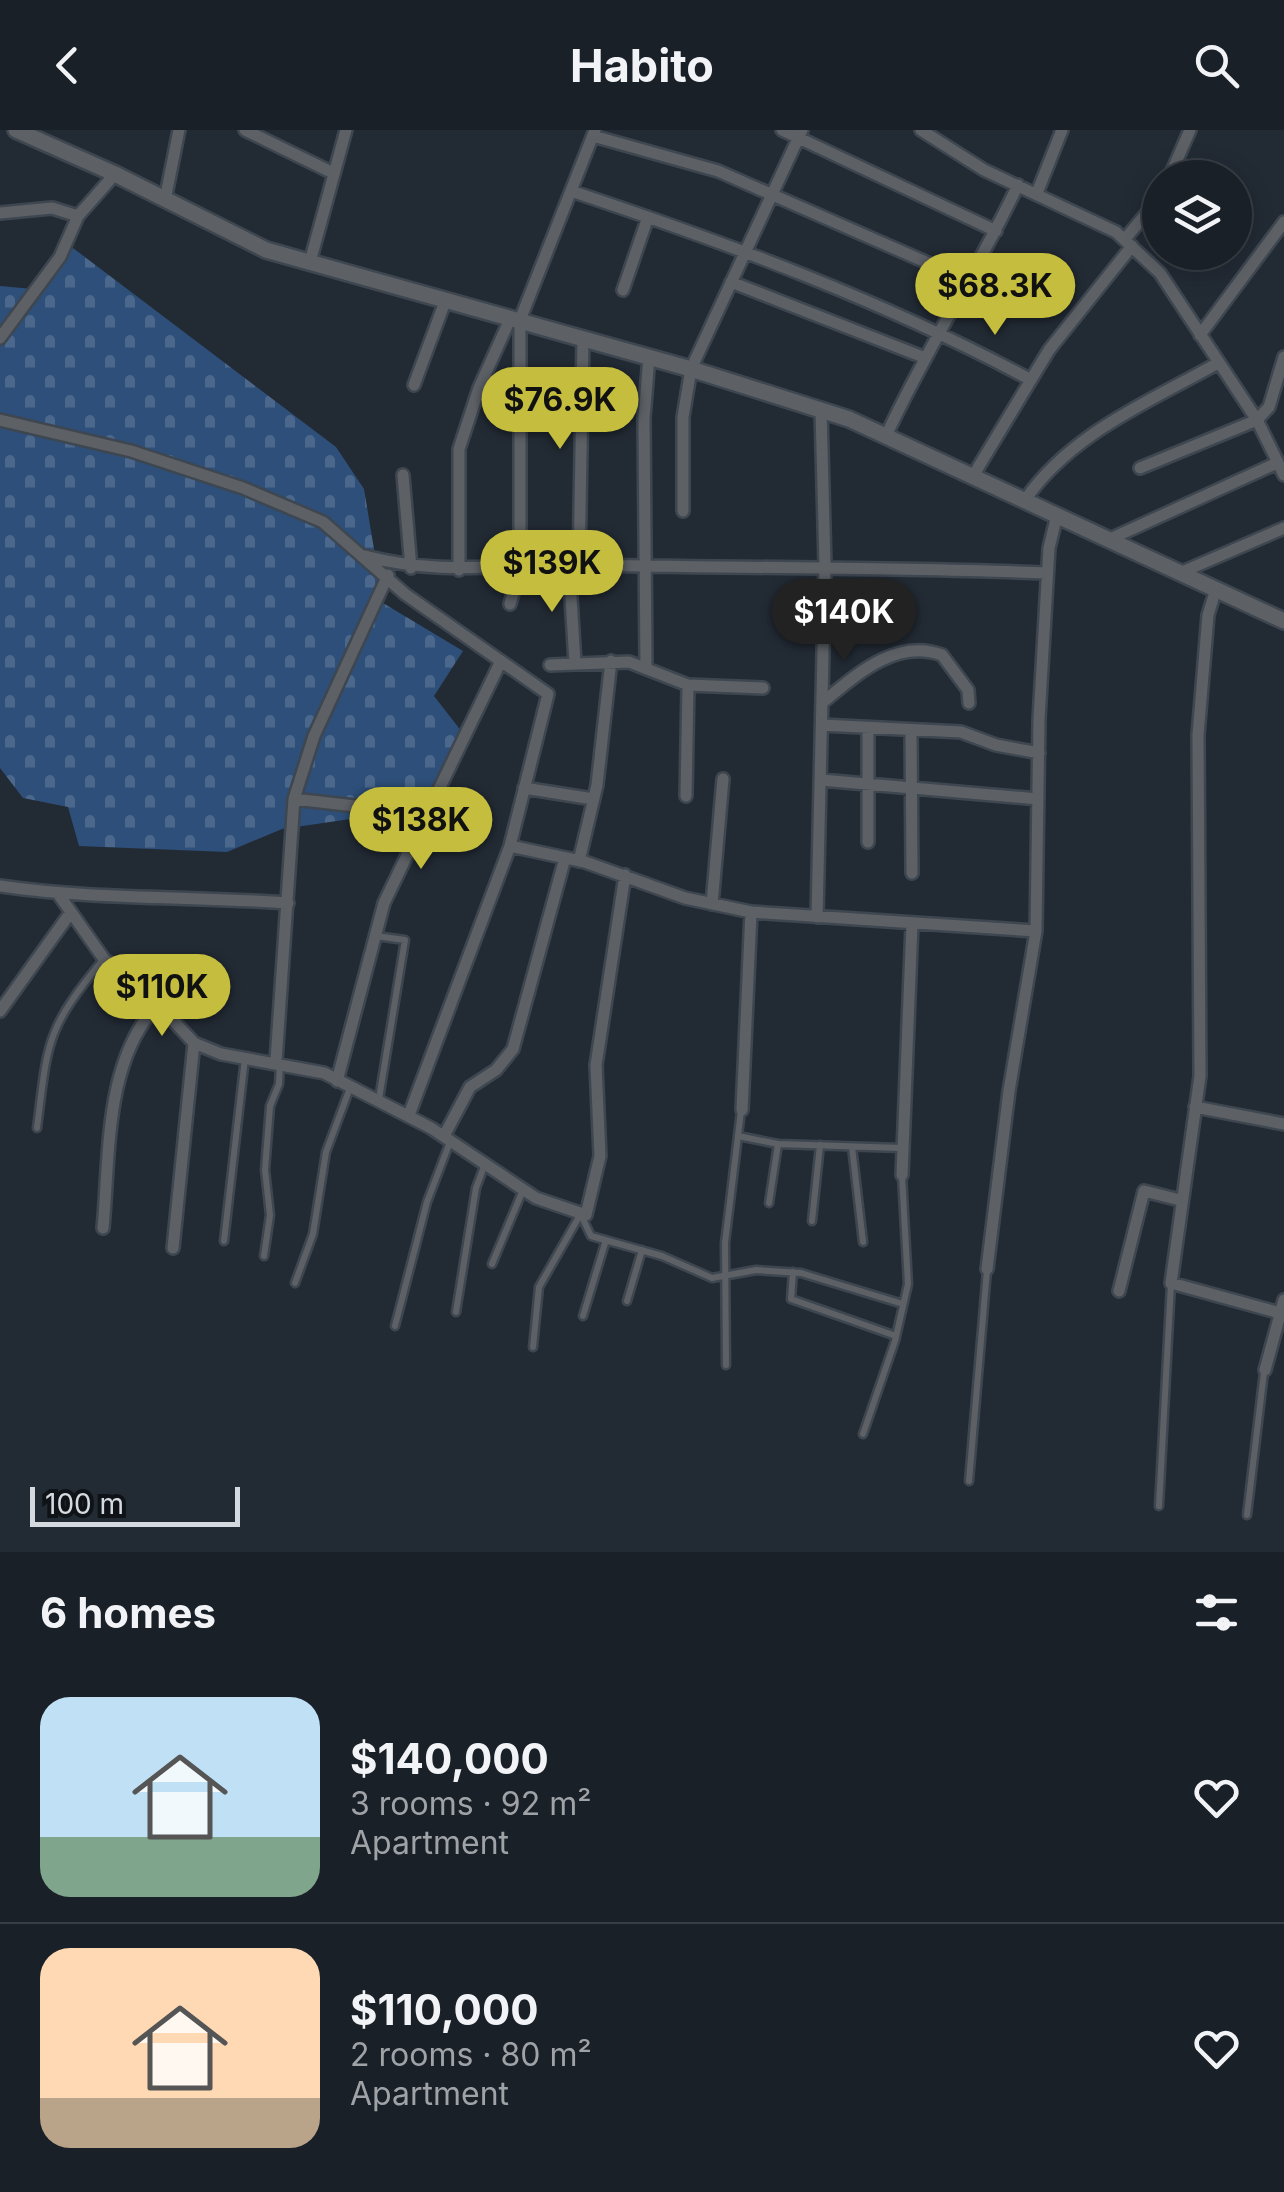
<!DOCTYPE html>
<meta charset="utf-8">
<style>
:root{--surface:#1a2027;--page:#23282f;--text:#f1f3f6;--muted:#9fa3a7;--line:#383e44;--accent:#c4bd3e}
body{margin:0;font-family:Inter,sans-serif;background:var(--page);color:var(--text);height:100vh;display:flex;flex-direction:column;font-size:38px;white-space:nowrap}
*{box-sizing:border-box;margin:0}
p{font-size:32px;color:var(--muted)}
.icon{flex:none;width:55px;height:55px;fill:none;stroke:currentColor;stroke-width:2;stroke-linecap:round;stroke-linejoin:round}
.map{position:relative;height:1422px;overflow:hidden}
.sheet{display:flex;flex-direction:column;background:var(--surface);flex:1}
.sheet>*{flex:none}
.fabs{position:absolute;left:1142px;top:30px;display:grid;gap:20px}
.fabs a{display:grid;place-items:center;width:110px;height:110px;border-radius:50%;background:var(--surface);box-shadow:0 5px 25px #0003,0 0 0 2px var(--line);font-size:50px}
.scale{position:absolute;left:30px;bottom:25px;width:210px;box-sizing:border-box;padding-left:10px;border:5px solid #d4dae0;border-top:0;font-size:28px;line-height:35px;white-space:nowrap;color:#d4dae0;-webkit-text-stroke:8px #0f1317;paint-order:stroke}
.price{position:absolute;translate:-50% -85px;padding:0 22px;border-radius:35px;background:var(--accent);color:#111;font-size:32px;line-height:65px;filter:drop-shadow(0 2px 5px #0008)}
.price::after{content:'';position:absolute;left:50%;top:60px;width:30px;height:22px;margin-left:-15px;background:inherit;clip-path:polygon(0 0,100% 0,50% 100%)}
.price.selected{background:#222;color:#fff}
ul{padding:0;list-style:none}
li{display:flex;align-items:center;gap:30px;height:250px;padding:0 40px}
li+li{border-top:2px solid var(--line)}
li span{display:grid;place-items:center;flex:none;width:280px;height:200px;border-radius:30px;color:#555}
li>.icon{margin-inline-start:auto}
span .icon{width:120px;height:120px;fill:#fffc;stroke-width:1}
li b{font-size:42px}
h2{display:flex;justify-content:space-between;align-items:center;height:120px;padding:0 40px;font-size:42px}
header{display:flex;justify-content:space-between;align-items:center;height:130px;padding:0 40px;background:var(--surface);font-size:45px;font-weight:700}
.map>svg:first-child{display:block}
.cemetery{fill:url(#cemetery-stones)}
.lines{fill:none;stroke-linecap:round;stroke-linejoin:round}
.service-casing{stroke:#3e4650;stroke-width:11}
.minor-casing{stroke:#3e4650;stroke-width:16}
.tertiary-casing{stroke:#3e4650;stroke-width:20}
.service{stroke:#5d6166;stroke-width:6}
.minor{stroke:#5d6166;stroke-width:11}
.tertiary{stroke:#5d6166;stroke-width:15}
</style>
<header><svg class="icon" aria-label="back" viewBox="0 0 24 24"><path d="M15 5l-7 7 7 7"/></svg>Habito<svg class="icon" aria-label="search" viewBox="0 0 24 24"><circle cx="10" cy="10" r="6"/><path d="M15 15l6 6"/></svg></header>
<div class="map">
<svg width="1284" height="1422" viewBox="0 0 1284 1422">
<defs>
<pattern id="cemetery-stones" width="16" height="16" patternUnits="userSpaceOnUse" patternTransform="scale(2.5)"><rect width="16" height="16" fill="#2d4f79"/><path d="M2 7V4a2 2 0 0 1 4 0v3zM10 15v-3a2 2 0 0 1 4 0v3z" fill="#4b688c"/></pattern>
</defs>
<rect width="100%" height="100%" fill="#222a34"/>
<!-- cemetery -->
<path class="cemetery" d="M 73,118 L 336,317 L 364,359 L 383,473 L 463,521 L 434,566 L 462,602 L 419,679 L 282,699 L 227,722 L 79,716 L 68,677 L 23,668 L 0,638 L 0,156 L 33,159 Z"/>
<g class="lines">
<defs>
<path id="service" d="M 376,806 L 405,810 L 379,969
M 37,998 C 48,912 45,900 103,830
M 738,1006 L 778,1014 L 901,1018
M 852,1017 L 863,1112
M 769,1073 L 778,1014
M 581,1085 L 591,1106 L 662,1126 L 712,1148 L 756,1140 L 801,1143 L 903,1174
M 812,1091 L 820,1015
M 224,1111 L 245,928
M 264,1126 L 270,1085 L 265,1040 L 270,976 L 279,954 L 280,933
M 492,1134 L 523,1060
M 793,1142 L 791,1169 L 896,1206
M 295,1153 L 313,1104 L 326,1022 L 350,958
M 627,1171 L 642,1120
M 456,1182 L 476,1058 L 485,1034
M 583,1186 L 606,1110
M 395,1196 L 427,1072 L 450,1012
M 533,1217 L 539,1157 L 580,1085
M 726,1235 L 725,1113 L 741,981
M 863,1304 L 895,1211 L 908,1154 L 902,1046
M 969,1351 L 987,1140
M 1159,1376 L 1171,1154
M 1247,1385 L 1264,1242"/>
<path id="minor" d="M 245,0 L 331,42
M 782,0 L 996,101
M 921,0 L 984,40 L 1116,102 L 1160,143 L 1257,290 L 1284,345
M 593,6 L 718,41 L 969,151
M 1169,48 L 1190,0
M 571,61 C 730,114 884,171 1031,250
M 1037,63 L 1062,0
M 165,70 L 179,0
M 0,83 L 52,78 L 78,86
M 1125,109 L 1160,67
M 310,132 L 346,0
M 731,152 L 923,227
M 623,160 L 648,87
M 1200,205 L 1284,92
M 0,208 L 60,127 L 78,86 L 115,44
M 414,255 L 446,169
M 0,290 L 131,321 L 243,358 L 323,392 L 405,464 L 548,564 L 510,716 L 409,985
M 886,306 C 926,220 977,141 1018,55
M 1140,338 L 1257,290 L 1269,277 L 1284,227
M 403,345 L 411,438
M 973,346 L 1049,220 L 1132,116
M 1025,370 C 1071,303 1149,272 1218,233
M 683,381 L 683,287 L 691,239 L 802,0
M 1110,409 L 1277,333
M 365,426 C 440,446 501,434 576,435 C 734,438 890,437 1047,443
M 569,435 L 575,533
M 579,436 L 583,209
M 459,440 L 459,319 L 479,258 L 511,187
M 1182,442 L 1284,398
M 1216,459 L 1208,485 L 1198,605 L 1200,946 L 1171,1153 L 1280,1183
M 510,474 L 520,439 L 520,190 L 595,0
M 550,535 L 629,532 L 688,555 L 763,558
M 646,535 L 644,288 L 649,227
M 822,573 C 855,546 895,508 942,525 L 968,560 L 969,573
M 822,595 L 961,602 L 996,615 L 1039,623
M 911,600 L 912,743
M 821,650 L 1038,669
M 524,658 L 593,669
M 686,666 L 688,555
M 294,669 L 425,684
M 868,712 L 868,598
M 510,716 L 585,732 L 685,768 L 751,782 L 1036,801
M 579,731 L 597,655 L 611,531
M 0,756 C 95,770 192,766 288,773
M 59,765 L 104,829 L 158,874 L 194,913 L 221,924 L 324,943 L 431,998 L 536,1068 L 586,1085 L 600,1026 L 596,935 L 625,745
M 712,774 L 723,649
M 817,787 L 825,435 L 821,280
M 0,881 L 71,782
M 276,931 L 294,669 L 314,606 L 388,445
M 337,951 L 384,773 L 501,531
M 1195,977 L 1284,994
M 742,980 L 751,782
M 444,1006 L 470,957 L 496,940 L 513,919 L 565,728
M 902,1045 L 912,794
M 103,1098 C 110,1024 104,931 158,874
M 173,1118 L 194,913
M 987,1139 L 1009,961 L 1036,801 L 1039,589 L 1049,418 L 1057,385
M 1119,1161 L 1144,1061 L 1180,1070
M 1265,1240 L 1284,1170"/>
<path id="tertiary" d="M 16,0 L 115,44 L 266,120 L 691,239 L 849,289 L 1284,491"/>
</defs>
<!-- service casing -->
<use href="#service" class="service-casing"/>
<!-- minor casing -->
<use href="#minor" class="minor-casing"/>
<!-- tertiary casing -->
<use href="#tertiary" class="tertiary-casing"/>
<!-- service -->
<use href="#service" class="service"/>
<!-- minor -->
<use href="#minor" class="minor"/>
<!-- tertiary -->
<use href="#tertiary" class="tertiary"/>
</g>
</svg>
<div class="fabs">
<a><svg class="icon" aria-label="layers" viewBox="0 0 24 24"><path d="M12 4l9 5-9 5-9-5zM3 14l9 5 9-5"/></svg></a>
</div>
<div class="scale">100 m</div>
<b class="price" style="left:995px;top:208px">$68.3K</b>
<b class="price" style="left:560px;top:322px">$76.9K</b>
<b class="price" style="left:552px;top:485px">$139K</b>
<b class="price selected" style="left:844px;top:534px">$140K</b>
<b class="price" style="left:421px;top:742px">$138K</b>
<b class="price" style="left:162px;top:909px">$110K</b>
</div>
<section class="sheet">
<h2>6 homes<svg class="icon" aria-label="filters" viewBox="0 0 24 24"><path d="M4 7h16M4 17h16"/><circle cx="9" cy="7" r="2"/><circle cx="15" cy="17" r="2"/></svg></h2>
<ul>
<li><span style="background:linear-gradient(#bfe0f5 70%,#7fa58c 0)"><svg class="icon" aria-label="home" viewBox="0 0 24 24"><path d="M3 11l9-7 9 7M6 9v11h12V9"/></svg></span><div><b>$140,000</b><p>3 rooms · 92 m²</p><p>Apartment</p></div><svg class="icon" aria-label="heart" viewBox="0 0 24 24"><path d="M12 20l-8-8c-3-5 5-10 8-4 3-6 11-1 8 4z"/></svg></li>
<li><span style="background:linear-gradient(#ffd9b3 75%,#b9a48a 0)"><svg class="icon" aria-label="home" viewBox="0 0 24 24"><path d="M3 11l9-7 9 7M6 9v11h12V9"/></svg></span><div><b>$110,000</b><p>2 rooms · 80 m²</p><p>Apartment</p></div><svg class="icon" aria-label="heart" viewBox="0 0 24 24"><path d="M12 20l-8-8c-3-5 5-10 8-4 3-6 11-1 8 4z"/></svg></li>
</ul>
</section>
